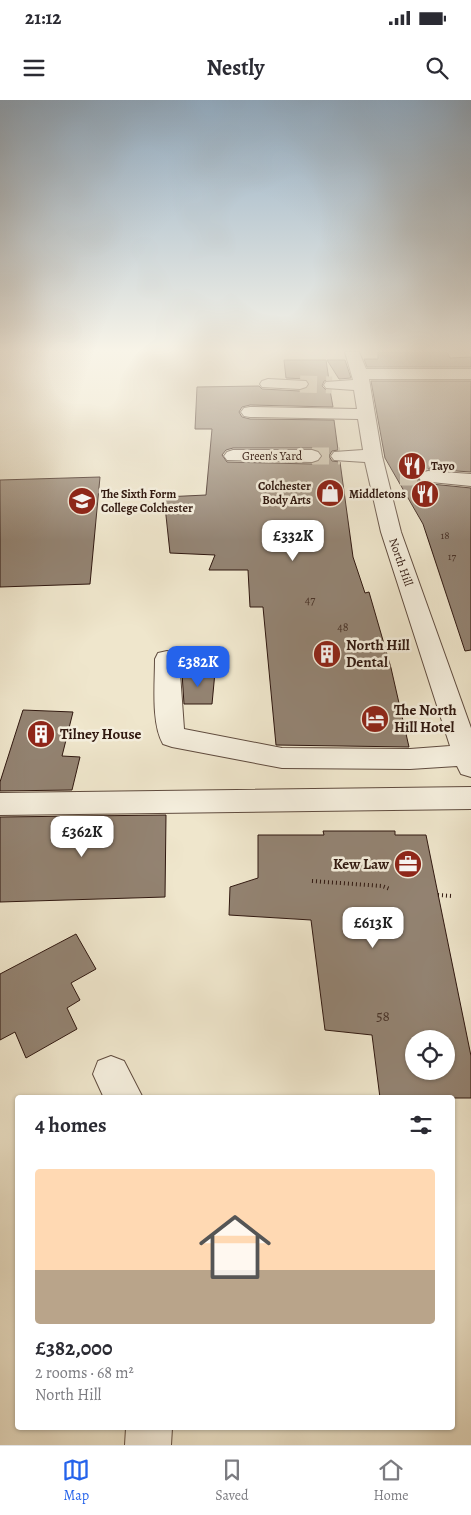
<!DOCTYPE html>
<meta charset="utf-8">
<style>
:root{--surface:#fff;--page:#f2f2f3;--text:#2b2b33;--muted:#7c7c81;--line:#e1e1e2;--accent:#2563eb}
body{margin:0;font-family:Alegreya,serif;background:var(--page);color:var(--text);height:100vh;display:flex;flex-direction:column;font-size:19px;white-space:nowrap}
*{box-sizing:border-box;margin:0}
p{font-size:16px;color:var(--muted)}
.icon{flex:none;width:28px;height:28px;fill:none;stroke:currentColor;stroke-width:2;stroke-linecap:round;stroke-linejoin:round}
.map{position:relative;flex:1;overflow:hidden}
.panel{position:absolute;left:15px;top:995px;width:440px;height:335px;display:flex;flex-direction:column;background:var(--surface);border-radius:5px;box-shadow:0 1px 4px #0004}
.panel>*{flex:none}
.tools{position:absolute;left:405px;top:930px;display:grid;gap:10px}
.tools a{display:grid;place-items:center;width:50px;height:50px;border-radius:50%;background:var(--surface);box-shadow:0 1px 4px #0004;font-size:25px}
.price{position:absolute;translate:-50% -42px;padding:0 11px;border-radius:10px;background:#fff;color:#222;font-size:16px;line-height:32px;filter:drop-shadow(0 1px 2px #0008)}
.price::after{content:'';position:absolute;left:50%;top:30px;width:15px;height:11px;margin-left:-8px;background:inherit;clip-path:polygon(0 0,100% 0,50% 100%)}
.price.current{background:var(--accent);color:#fff}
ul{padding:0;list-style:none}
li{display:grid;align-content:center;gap:10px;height:265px;padding:0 20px}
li+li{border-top:1px solid var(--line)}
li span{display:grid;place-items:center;height:155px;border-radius:5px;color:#555}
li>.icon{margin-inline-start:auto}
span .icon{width:90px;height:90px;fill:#fffc;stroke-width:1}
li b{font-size:21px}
h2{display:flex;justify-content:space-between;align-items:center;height:60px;padding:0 20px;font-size:21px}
.status{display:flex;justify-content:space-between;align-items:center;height:35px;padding:0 25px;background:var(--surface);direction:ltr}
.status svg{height:14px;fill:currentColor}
header{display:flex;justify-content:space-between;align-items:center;height:65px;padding:0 20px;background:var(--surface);font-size:22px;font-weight:700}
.tab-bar{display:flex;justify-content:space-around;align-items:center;height:70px;border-top:1px solid var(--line);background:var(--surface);font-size:14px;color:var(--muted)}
.tab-bar a{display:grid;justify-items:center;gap:2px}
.tab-bar .current{color:var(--accent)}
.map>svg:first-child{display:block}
.building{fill:#938372;stroke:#301810;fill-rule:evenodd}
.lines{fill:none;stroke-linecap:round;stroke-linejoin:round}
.minor-tunnel{stroke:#c9bda6;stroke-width:17;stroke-dasharray:17 9;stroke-linecap:butt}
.minor-casing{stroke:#604c3f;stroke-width:2}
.path{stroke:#301810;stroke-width:4;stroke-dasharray:1 3;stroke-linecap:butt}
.minor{fill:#f5efde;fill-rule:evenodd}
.labels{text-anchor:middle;stroke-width:5;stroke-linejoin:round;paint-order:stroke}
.far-number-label{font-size:11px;fill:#493328}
.far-street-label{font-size:12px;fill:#301810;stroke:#f5efde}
.far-poi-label{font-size:12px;font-weight:bold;fill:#301810;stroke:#f5efde;text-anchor:start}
.number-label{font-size:12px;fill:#493328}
.poi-label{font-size:15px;font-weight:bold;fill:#301810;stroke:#f5efde;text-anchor:start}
.near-number-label{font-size:15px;fill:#493328}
</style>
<div class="status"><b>21:12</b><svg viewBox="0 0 49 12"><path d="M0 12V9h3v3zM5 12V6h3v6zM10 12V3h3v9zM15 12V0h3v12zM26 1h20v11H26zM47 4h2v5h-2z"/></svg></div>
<header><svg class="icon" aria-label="menu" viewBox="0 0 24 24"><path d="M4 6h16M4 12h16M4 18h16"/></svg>Nestly<svg class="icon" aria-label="search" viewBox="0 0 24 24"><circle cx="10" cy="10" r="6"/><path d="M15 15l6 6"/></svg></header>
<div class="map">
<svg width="471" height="1345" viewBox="0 0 471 1345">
<rect width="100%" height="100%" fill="#efe6cc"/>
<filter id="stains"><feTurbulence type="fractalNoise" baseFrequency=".004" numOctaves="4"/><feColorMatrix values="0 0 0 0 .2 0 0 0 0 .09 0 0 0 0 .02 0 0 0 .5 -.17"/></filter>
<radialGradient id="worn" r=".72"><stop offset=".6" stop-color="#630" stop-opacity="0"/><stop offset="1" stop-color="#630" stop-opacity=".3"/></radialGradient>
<!-- building -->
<path class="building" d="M 378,252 L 447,252 L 450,258 L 471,257 L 471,267 L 367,267 L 364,259 L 378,259 Z
M 284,260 L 326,260 L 329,280 L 324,281 L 322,286 L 326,290 L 330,290 L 333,307 L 250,305 L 242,307 L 239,312 L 242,317 L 250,319 L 334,320 L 338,350 L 332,351 L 329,356 L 332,361 L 340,362 L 353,457 L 365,493 L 369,492 L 391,568 L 409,647 L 276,645 L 263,507 L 250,507 L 248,470 L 209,470 L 215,455 L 170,453 L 164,397 L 206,395 L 212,329 L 195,329 L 197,287 L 259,286 L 262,289 L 300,291 L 308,288 L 310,283 L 306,279 L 286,278 ZM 233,348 L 312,348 L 320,351 L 323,356 L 320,361 L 312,364 L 227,362 L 222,355 L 226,350 Z
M 327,260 L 345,260 L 351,278 L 339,279 Z
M 371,281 L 471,281 L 471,372 L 428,369 L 420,371 L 417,376 L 421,383 L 471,388 L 471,550 L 465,551 L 423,424 L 385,358 Z
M 100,377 L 90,484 L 0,487 L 0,380 Z
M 215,572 L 212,604 L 184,604 L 182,573 Z
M 23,610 L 73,612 L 62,656 L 80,657 L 72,690 L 0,691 L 0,682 Z
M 166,715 L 165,797 L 0,802 L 0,717 Z
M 323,731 L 395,731 L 395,735 L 426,735 L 471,956 L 471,998 L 380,998 L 372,935 L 325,930 L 311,820 L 229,815 L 230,787 L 258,778 L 258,735 L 324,735 ZM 414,939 L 446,939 L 446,971 L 414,971 Z
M 76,834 L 96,869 L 71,883 L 80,900 L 67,908 L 77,929 L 26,958 L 15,932 L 0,940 L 0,874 Z"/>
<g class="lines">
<!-- minor-tunnel -->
<path class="minor-tunnel" d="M 300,284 L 332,285
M 312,356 L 340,356
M 400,377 L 428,377"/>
<defs>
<path id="minor" d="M 345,252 L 359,252 L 366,269 L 471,269 L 471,279 L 369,279 L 382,356 L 401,432 L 471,628 L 471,677 L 461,674 L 457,666 L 410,669 L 282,668 L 172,647 L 163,644 C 151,623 155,584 155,559 L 158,553 L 167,551 L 176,553 L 179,559 L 184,629 L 282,648 L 410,649 L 450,646 L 381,432 L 365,362 L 334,360 L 331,356 L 334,352 L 363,350 L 358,319 L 250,317 L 244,316 L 241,312 L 244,308 L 250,307 L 357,309 L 354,290 L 326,288 L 324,285 L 326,282 L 353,280 Z
M 268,279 L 306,281 L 308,284 L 306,287 L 300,289 L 262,287 L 260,284 L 262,281 Z
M 233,350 L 312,350 L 318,352 L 321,356 L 318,360 L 312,362 L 227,360 L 224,356 L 227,352 Z
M 428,371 L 471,374 L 471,386 L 421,381 L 419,377 L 421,373 Z
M 471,687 L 471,709 L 0,715 L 0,693 Z
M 111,956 L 124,961 L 143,998 L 104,998 L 93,974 L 98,961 Z
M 126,1328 L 172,1328 L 171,1345 L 125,1345 Z"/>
</defs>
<!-- minor casing -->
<use href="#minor" class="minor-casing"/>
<!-- path -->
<path class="path" d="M 312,781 L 382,786 L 390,789
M 438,795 L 452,796"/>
<!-- minor -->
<use href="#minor" class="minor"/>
</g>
<!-- sky -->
<linearGradient id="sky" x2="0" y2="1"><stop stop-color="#91acc3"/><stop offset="0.57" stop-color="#f8f4e8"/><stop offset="1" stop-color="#f8f4e8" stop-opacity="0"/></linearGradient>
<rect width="471" height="440" fill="url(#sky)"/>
<!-- icons -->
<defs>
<symbol id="restaurant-disc" viewBox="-11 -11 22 22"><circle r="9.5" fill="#8f2418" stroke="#f5efde"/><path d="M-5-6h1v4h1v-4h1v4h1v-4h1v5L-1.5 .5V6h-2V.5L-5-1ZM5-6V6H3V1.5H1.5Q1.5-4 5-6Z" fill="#fff"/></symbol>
<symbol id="shop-disc" viewBox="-11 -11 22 22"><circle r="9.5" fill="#8f2418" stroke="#f5efde"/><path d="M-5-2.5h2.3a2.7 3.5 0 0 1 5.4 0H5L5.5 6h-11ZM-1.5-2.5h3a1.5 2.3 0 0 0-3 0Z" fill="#fff"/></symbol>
<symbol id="university-disc" viewBox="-11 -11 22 22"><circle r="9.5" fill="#8f2418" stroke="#f5efde"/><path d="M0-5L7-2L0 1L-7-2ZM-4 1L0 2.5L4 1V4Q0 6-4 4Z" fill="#fff"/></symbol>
<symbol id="building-disc" viewBox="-11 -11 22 22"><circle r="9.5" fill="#8f2418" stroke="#f5efde"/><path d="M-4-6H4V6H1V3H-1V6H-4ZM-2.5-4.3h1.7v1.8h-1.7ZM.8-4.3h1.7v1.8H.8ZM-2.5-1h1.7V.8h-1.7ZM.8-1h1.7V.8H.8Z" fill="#fff"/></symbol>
<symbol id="hotel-disc" viewBox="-11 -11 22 22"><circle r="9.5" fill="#8f2418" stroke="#f5efde"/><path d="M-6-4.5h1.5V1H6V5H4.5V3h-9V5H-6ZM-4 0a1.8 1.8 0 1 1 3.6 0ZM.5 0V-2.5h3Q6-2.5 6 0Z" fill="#fff"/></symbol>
<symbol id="office-disc" viewBox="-11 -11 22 22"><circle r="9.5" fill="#8f2418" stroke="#f5efde"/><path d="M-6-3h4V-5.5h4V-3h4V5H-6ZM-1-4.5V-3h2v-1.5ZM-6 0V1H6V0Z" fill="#fff"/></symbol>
</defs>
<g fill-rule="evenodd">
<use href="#restaurant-disc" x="396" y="350" width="32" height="32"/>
<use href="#shop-disc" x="314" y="377" width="32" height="32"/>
<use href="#restaurant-disc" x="409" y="378" width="32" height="32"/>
<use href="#university-disc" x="66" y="385" width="32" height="32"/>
<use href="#building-disc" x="311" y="538" width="32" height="32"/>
<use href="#hotel-disc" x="359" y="603" width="32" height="32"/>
<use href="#building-disc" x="25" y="618" width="32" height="32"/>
<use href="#office-disc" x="392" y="748" width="32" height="32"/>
</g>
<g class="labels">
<!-- far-number labels -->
<g class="far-number-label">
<text x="445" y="439">18</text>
<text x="452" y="460">17</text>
</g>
<!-- far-street labels -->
<g class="far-street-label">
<text x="272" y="360">Green's Yard</text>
<text transform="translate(401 462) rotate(71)" y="4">North Hill</text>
</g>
<!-- far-poi labels -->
<g class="far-poi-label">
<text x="431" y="370">Tayo</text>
<text x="311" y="390" text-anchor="end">Colchester<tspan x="311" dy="14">Body Arts</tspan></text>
<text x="101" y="398">The Sixth Form<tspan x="101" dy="14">College Colchester</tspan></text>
<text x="406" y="398" text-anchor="end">Middletons</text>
</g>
<!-- number labels -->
<g class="number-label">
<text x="310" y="504">47</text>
<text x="343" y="531">48</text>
</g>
<!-- poi labels -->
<g class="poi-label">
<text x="346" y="550">North Hill<tspan x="346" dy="17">Dental</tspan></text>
<text x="394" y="615">The North<tspan x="394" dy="17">Hill Hotel</tspan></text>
<text x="60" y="639">Tilney House</text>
<text x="389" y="769" text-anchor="end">Kew Law</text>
</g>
<!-- near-number labels -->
<g class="near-number-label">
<text x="383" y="921">58</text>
</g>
</g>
<rect width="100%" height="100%" filter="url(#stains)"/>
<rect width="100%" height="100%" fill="url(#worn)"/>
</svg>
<div class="tools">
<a><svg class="icon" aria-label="locate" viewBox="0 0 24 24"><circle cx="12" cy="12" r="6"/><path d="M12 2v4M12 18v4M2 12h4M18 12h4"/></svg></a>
</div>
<b class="price" style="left:293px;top:462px">£332K</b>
<b class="price current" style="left:198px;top:588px">£382K</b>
<b class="price" style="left:82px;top:758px">£362K</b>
<b class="price" style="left:373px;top:849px">£613K</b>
<section class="panel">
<h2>4 homes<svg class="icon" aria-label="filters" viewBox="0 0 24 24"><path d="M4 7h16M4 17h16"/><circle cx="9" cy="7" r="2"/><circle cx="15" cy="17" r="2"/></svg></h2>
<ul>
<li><span style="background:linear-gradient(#ffd9b3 65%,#b9a48a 0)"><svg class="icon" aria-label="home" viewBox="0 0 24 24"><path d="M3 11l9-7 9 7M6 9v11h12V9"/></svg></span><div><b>£382,000</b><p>2 rooms · 68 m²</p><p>North Hill</p></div></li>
</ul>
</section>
</div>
<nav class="tab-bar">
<a class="current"><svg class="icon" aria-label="map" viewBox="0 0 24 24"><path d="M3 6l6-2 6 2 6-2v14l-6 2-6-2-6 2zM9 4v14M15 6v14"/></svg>Map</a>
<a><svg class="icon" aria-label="saved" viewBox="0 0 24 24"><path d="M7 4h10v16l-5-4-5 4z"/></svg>Saved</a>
<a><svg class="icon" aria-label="home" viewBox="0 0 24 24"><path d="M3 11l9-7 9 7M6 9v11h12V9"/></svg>Home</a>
</nav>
